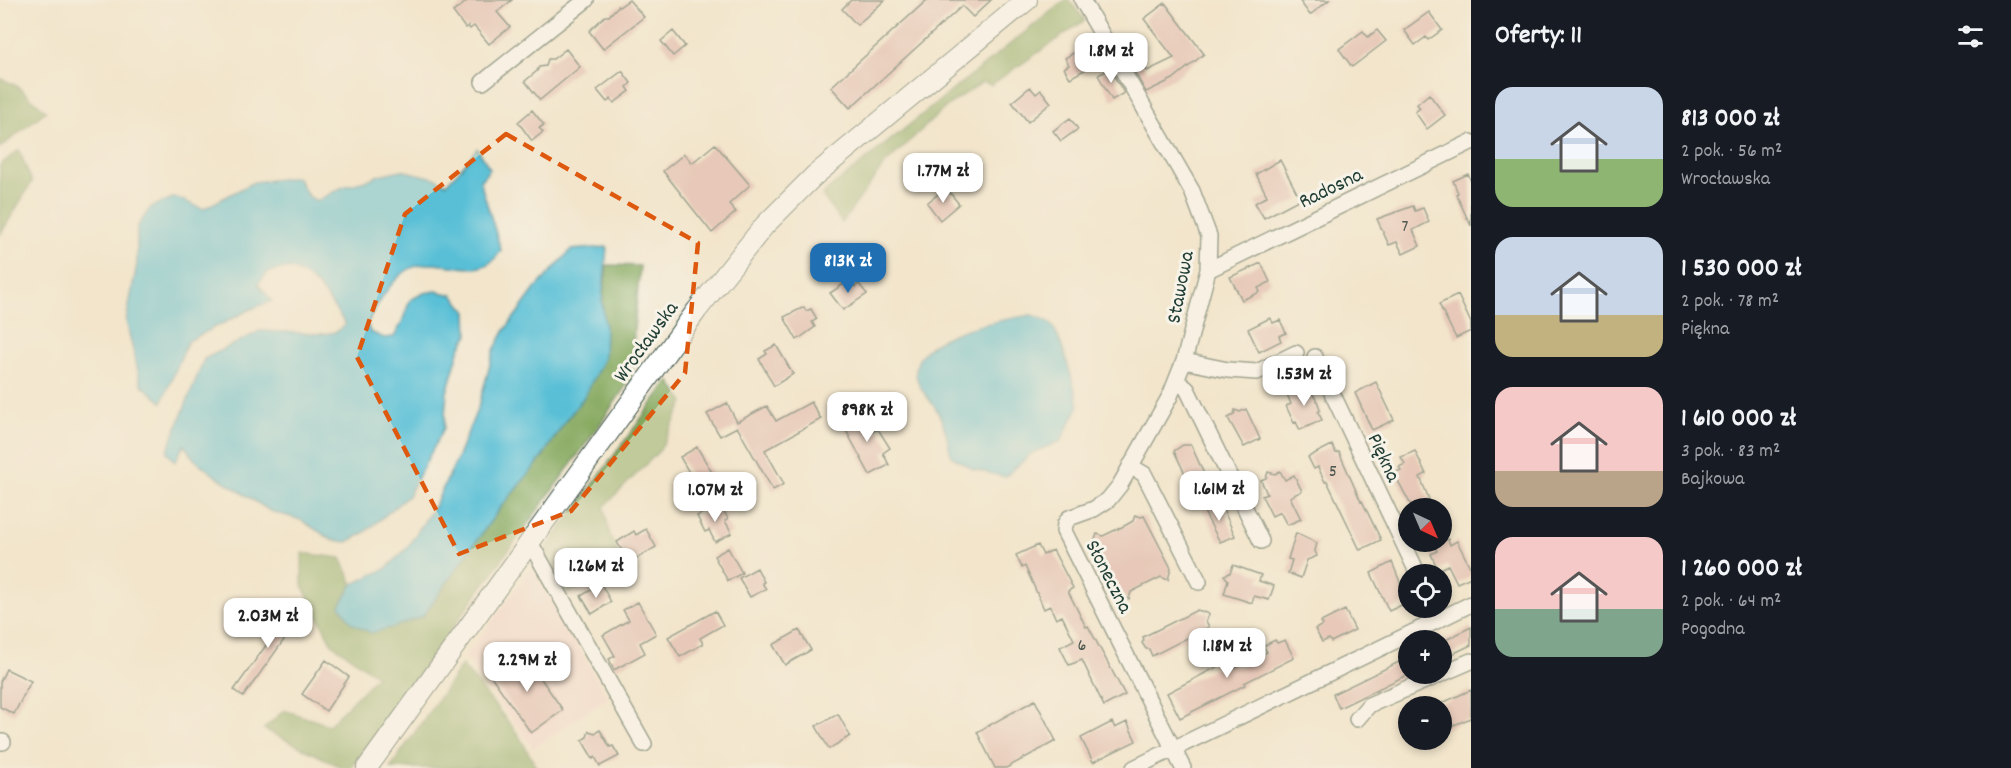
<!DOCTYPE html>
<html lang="pl">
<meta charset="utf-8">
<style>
:root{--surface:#171b24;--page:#242831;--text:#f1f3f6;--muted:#9ea1a6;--accent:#1f6fb2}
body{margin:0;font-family:Dekko,sans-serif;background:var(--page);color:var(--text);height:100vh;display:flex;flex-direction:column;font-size:22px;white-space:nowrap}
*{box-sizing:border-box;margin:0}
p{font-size:20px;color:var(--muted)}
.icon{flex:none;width:33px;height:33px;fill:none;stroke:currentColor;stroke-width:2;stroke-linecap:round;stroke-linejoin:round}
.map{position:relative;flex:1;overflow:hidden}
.details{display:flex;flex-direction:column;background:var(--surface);width:540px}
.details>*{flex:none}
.needle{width:39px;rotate:136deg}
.buttons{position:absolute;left:1398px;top:498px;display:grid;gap:12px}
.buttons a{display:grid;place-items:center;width:54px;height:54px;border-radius:50%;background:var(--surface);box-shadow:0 3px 9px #0003;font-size:30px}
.price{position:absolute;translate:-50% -51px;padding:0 14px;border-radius:12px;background:#fff;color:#222;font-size:20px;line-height:39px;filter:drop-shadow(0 2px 3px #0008)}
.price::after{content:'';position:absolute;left:50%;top:36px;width:18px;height:14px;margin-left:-9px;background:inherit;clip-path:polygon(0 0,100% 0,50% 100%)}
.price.selected{background:var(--accent);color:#fff}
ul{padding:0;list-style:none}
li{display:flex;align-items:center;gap:18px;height:150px;padding:0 24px}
li span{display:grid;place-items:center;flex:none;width:168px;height:120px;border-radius:18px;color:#555}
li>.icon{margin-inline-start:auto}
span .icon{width:72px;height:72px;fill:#fffc;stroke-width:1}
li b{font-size:26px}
h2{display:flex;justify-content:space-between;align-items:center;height:72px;padding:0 24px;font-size:26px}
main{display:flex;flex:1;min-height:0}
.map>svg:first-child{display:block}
.built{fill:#f7d0cb}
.forest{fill:#84a85d;stroke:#527248;stroke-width:1.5}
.water{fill:#58bfd6;stroke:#3c7e85;stroke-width:1.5}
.building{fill:#dba7a2}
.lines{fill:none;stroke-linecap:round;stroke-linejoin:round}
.minor-casing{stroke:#3f564b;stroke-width:18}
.major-casing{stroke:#3f564b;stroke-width:22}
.minor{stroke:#fff;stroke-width:15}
.major{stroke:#fff;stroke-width:20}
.marked{fill:none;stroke:#de580e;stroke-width:4.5;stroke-dasharray:12 8;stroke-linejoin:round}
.labels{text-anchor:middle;stroke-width:6;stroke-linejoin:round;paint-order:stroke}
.number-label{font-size:18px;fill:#4e5850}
.street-label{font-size:21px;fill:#1f3d34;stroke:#f7f3e8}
</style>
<main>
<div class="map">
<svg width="1471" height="768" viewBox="0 0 1471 768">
<rect width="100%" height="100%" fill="#f7f3e8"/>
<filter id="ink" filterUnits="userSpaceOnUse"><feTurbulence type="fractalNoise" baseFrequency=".0167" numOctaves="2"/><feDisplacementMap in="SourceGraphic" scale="12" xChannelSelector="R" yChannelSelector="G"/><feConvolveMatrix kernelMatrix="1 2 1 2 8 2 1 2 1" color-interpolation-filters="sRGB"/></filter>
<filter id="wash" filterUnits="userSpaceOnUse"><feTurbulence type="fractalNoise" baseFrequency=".008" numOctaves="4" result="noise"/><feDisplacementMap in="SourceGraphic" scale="24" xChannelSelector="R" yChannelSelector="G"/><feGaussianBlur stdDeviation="1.35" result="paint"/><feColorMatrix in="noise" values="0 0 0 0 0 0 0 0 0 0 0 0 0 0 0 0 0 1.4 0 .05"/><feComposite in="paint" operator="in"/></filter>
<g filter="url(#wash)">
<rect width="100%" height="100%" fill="#f2e5cc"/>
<!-- built -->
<path class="built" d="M 532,568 L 608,698 L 533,748 L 465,657 Z"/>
<!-- forest -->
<path class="forest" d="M 1065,0 L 1069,0 L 1085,20 L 991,85 L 983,82 L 946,107 L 883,166 L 842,223 L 822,195 Z
M 0,78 L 17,86 L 46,111 L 0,148 Z
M 19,150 L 32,182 L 0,235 L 0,165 Z
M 607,265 L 640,266 L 634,329 L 632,377 L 598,427 L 351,768 L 343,768 L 264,729 L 284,710 L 329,725 L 377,676 L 332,644 L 302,585 L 302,553 L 341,558 L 353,584 L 340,606 L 352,623 L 371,633 L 423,616 L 500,508 L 541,459 L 564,423 L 584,397 L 604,358 L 605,326 L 602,302 Z
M 669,380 L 684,402 L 660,450 L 604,507 L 610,536 L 622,561 L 568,594 L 545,550 Z
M 462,665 L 518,734 L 537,768 L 390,768 Z"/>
<!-- water -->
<path class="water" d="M 477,148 L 490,169 L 480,181 L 501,250 C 480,289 437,249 406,271 C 391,281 375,307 367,323 L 370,332 L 384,338 L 394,337 L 402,322 L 410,300 L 424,293 L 436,291 L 453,295 L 467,312 L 468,335 L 460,348 L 447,392 L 444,428 L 408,496 L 364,533 L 347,542 L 332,540 L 301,520 L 270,511 L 214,475 L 194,459 L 184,445 L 175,462 L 167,452 L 204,359 L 260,331 L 324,334 L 336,332 L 346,324 C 331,305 317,277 292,269 C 286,267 275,271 268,272 L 258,284 L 272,301 L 251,309 L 188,341 L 162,402 L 141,384 L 126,321 L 137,264 L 137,227 L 151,207 L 175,197 L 203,209 L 254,182 L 297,177 L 308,196 L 317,201 L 343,187 L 365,181 L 379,175 L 401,170 L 435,178 L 446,184 L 462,167 Z
M 607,247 L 602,302 L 605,326 L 604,358 L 584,397 L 564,423 L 541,459 L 500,508 L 423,616 L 394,627 L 371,633 L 352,623 L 340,606 L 353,584 L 387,568 L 407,548 L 435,505 L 457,459 L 479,405 L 494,350 L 505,330 L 535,289 L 571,250 Z
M 1031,315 C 1037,317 1043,318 1049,322 C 1061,332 1074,388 1079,405 L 1061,441 L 1032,453 L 1005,477 L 973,469 L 951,456 C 948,440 945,424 936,409 C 931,400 921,392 918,382 C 901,334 1002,320 1031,315 Z"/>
<g id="blocks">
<!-- building -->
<path class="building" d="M 469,0 L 512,0 L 497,12 L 510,27 L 489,44 L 474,26 L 470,29 L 468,26 L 465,28 L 453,12 Z
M 629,0 L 644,17 L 603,49 L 589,31 L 605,16 L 609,16 L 618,6 L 619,7 Z
M 851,0 L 885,0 L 857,25 L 842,9 Z
M 927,0 L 991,0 L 973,17 L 962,6 L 850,108 L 831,87 Z
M 1299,0 L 1329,0 L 1310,15 Z
M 1165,3 L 1204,54 L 1173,79 L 1146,92 L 1120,46 L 1129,41 L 1147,71 L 1174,58 L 1144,19 Z
M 1429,12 L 1442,30 L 1428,40 L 1426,37 L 1415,45 L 1404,30 Z
M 1377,30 L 1386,41 L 1352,67 L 1339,49 L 1363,31 L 1368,37 Z
M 673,31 L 685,46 L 673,56 L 661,41 Z
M 566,49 L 580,67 L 540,100 L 525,81 L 537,71 L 539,67 L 546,66 L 548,59 L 553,59 Z
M 1075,52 L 1088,68 L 1070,78 L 1064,68 L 1069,65 L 1065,58 Z
M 1110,69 L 1124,93 L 1112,100 L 1098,75 Z
M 622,71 L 631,83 L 627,87 L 630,91 L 614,103 L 611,99 L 607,102 L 597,90 Z
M 1030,87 L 1036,94 L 1041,90 L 1051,103 L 1028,122 L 1012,102 Z
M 1429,94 L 1445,115 L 1427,129 L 1415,112 L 1420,108 L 1417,104 Z
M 532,110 L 544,125 L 539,128 L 543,132 L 532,141 L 518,122 Z
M 1070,118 L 1078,129 L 1061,141 L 1053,131 Z
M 715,144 L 750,185 L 729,204 L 736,212 L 712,233 L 663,171 L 684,154 L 692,163 Z
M 1280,160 L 1300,199 L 1264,218 L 1255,203 L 1267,196 L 1256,174 Z
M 1468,174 L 1471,181 L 1471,226 L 1456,194 L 1458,193 L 1453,181 Z
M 946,188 L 959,204 L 940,220 L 927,203 Z
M 1413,206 L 1415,211 L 1423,208 L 1429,222 L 1413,230 L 1420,246 L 1403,254 L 1397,242 L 1389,245 L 1377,219 Z
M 1261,263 L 1270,282 L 1258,288 L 1260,292 L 1242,300 L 1230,277 Z
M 850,280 L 855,287 L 859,284 L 867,294 L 843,310 L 830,293 Z
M 1458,295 L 1471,323 L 1471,331 L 1456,338 L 1439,304 Z
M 804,307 L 806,311 L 811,309 L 817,319 L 812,322 L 815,327 L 797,340 L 784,317 Z
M 1270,318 L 1273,323 L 1280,320 L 1286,333 L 1279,336 L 1281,341 L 1259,352 L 1248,329 Z
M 776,345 L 793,374 L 774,386 L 759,359 L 767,354 L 765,351 Z
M 1376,382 L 1394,420 L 1372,430 L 1355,393 Z
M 1307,384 L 1318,403 L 1320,410 L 1318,412 L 1322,420 L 1300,430 L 1296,422 L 1294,423 L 1286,406 L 1291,404 L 1287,394 Z
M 811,402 L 821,419 L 765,450 L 784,484 L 773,490 L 737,427 L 720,436 L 707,414 L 727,403 L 737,422 L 767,406 L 776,421 Z
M 1246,409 L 1260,439 L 1244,447 L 1228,418 L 1234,415 L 1235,410 L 1240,412 Z
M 860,411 L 869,429 L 872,432 L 878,429 L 890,448 L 883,453 L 889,465 L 870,475 L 841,421 Z
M 1183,445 L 1191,445 L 1205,476 L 1190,484 L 1174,451 Z
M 1332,445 L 1336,453 L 1339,452 L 1361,502 L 1362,501 L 1381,540 L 1360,550 L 1327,481 L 1325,482 L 1318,467 L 1314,469 L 1308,457 Z
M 697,447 L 716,479 L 702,487 L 698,479 L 694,481 L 680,457 Z
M 1415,451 L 1426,474 L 1420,477 L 1429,499 L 1412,507 L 1394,473 L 1401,470 L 1399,467 L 1405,464 L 1401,457 Z
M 1280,471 L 1285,480 L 1294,475 L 1302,491 L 1290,497 L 1301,519 L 1287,525 L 1280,512 L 1272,516 L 1262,496 L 1267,494 L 1261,480 L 1266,478 L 1268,472 L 1275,474 Z
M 1220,502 L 1235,536 L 1220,542 L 1203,510 Z
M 720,504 L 728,519 L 725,521 L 732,533 L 715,542 L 709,530 L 705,532 L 697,516 Z
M 1135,515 L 1141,517 L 1144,516 L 1171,568 L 1168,580 L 1161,577 L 1131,592 L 1129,599 L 1118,595 L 1093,545 L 1097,534 L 1103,536 L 1126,525 L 1133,521 Z
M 646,529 L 656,547 L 629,563 L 617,542 L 634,531 L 636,535 Z
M 1296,533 L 1317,543 L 1315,551 L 1317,556 L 1307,560 L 1301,578 L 1288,573 L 1292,560 L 1288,559 Z
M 1448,539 L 1450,545 L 1457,541 L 1471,569 L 1471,577 L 1457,583 L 1448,565 L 1438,570 L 1431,554 L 1437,551 L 1435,546 Z
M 1038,545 L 1043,555 L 1053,550 L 1073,588 L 1068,591 L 1086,627 L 1088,626 L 1125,695 L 1104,706 L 1082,660 L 1069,665 L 1060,647 L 1074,640 L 1062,616 L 1056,619 L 1050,606 L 1044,609 L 1025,566 L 1022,568 L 1016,555 Z
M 728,548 L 742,573 L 728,581 L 714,556 Z
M 1392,562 L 1408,602 L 1389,611 L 1371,573 Z
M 1233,565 L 1261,575 L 1259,581 L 1274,586 L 1269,600 L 1254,596 L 1252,603 L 1224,594 L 1228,580 L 1224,575 L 1230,573 Z
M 757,568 L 764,582 L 762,583 L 766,589 L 750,597 L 739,578 Z
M 601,584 L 611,602 L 592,614 L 581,596 Z
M 638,602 L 656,634 L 640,643 L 645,653 L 614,670 L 609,659 L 615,656 L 603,635 L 629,620 L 623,610 Z
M 284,608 L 299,619 L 243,697 L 234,690 L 272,637 L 266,633 Z
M 1197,610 L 1209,614 L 1206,621 L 1209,627 L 1152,656 L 1149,649 L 1146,649 L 1142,643 L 1144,640 L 1143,637 Z
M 1345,610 L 1355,630 L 1331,642 L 1329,639 L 1322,642 L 1315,629 L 1323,625 L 1321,622 Z
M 715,611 L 723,625 L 700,638 L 703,644 L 680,657 L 668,637 Z
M 1471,627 L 1471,645 L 1442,659 L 1442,642 Z
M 799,630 L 811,650 L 785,665 L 773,645 Z
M 1275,640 L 1277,643 L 1285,640 L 1294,658 L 1244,683 L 1245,685 L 1180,718 L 1167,693 L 1232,659 L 1236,668 L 1267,652 L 1263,646 Z
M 523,653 L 563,710 L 531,733 L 491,676 Z
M 326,660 L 349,677 L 326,711 L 302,694 Z
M 1403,660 L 1409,674 L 1339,708 L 1333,694 Z
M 6,669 L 31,681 L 14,714 L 0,707 L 0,682 Z
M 1471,690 L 1471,718 L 1442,730 L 1442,703 Z
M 1035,700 L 1056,741 L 1006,768 L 995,768 L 977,732 Z
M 838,714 L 850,736 L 829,749 L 816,726 Z
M 1112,722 L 1115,728 L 1127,722 L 1136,741 L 1093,762 L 1081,738 Z
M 600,730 L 610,747 L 613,746 L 619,756 L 600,766 L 595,757 L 593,759 L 582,740 L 587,737 L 589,731 L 595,733 Z"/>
</g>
</g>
<g filter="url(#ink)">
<use href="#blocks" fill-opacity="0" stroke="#3f564b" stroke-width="1.5"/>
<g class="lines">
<defs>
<path id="minor" d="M 1082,0 L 1192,191 L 1209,236 L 1208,270 L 1184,361 L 1170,396 L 1120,485 L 1108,500 L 1094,509 L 1069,518 L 1065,524 L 1064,531 L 1183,768
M 483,82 L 586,0
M 1208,270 L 1471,142
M 1315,357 L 1418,574
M 1184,361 L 1228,370 L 1257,372 L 1296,353
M 1177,381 L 1187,389 L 1261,541
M 1130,466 L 1144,474 L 1199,582
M 528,543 L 532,546 L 644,744
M 1357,719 L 1369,705 L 1471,661
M 0,742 L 3,742
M 1134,768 L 1471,604"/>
<path id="major" d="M 367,768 L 697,310 L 764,226 L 814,176 L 1027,0"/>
</defs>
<!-- minor casing -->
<use href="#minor" class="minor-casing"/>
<!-- major casing -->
<use href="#major" class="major-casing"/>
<!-- minor -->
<use href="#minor" class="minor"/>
<!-- major -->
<use href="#major" class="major"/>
</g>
</g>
<!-- marked area -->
<path d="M0 0H1471V768H0ZM 506,134 L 698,243 L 685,373 L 571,511 L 459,554 L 357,357 L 405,214 Z" fill="#f2e5cc" fill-opacity=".55" fill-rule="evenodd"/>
<path class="marked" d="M 506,134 L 698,243 L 685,373 L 571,511 L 459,554 L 357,357 L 405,214 Z"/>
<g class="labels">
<!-- number labels -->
<g class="number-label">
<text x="1405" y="231">7</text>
<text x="1333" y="476">5</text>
<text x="1082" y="650">6</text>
</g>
<!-- street labels -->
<g class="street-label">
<text transform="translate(1330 187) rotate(-26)" y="7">Radosna</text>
<text transform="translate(1179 287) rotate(-79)" y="7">Stawowa</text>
<text transform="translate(645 341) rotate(-54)" y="7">Wrocławska</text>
<text transform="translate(1385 457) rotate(65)" y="7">Piękna</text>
<text transform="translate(1110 576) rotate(63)" y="7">Słoneczna</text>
</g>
</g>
</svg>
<div class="buttons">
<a><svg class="needle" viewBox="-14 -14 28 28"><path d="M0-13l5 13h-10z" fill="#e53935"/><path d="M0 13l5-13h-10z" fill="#9ea1a6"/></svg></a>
<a><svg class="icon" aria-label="locate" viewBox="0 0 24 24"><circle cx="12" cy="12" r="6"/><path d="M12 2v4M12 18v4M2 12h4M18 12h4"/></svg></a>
<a>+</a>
<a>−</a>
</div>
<b class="price" style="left:1111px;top:84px">1.8M zł</b>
<b class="price" style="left:943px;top:204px">1.77M zł</b>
<b class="price selected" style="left:848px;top:294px">813K zł</b>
<b class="price" style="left:1304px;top:407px">1.53M zł</b>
<b class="price" style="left:867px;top:443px">898K zł</b>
<b class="price" style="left:1219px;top:522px">1.61M zł</b>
<b class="price" style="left:715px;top:523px">1.07M zł</b>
<b class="price" style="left:596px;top:599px">1.26M zł</b>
<b class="price" style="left:268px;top:649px">2.03M zł</b>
<b class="price" style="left:1227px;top:679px">1.18M zł</b>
<b class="price" style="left:527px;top:693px">2.29M zł</b>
</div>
<section class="details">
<h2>Oferty: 11<svg class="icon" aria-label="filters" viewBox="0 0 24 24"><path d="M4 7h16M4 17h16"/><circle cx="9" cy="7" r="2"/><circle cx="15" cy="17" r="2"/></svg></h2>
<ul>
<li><span style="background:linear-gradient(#c9d6e8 60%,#8fb573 0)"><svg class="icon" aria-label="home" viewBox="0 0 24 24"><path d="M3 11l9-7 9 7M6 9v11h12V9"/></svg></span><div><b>813 000 zł</b><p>2 pok. · 56 m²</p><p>Wrocławska</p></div></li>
<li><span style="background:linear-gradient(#c9d6e8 65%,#c2b280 0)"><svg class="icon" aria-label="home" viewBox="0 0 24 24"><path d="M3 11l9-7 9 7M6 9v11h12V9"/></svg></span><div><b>1 530 000 zł</b><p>2 pok. · 78 m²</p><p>Piękna</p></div></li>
<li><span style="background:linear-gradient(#f6c9c9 70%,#b9a48a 0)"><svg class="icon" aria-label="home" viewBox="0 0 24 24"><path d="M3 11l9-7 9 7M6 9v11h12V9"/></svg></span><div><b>1 610 000 zł</b><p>3 pok. · 83 m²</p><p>Bajkowa</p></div></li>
<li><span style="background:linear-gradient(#f6c9c9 60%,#7fa58c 0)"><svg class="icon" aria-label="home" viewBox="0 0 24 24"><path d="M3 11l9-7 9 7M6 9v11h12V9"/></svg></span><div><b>1 260 000 zł</b><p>2 pok. · 64 m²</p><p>Pogodna</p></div></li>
</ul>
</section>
</main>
